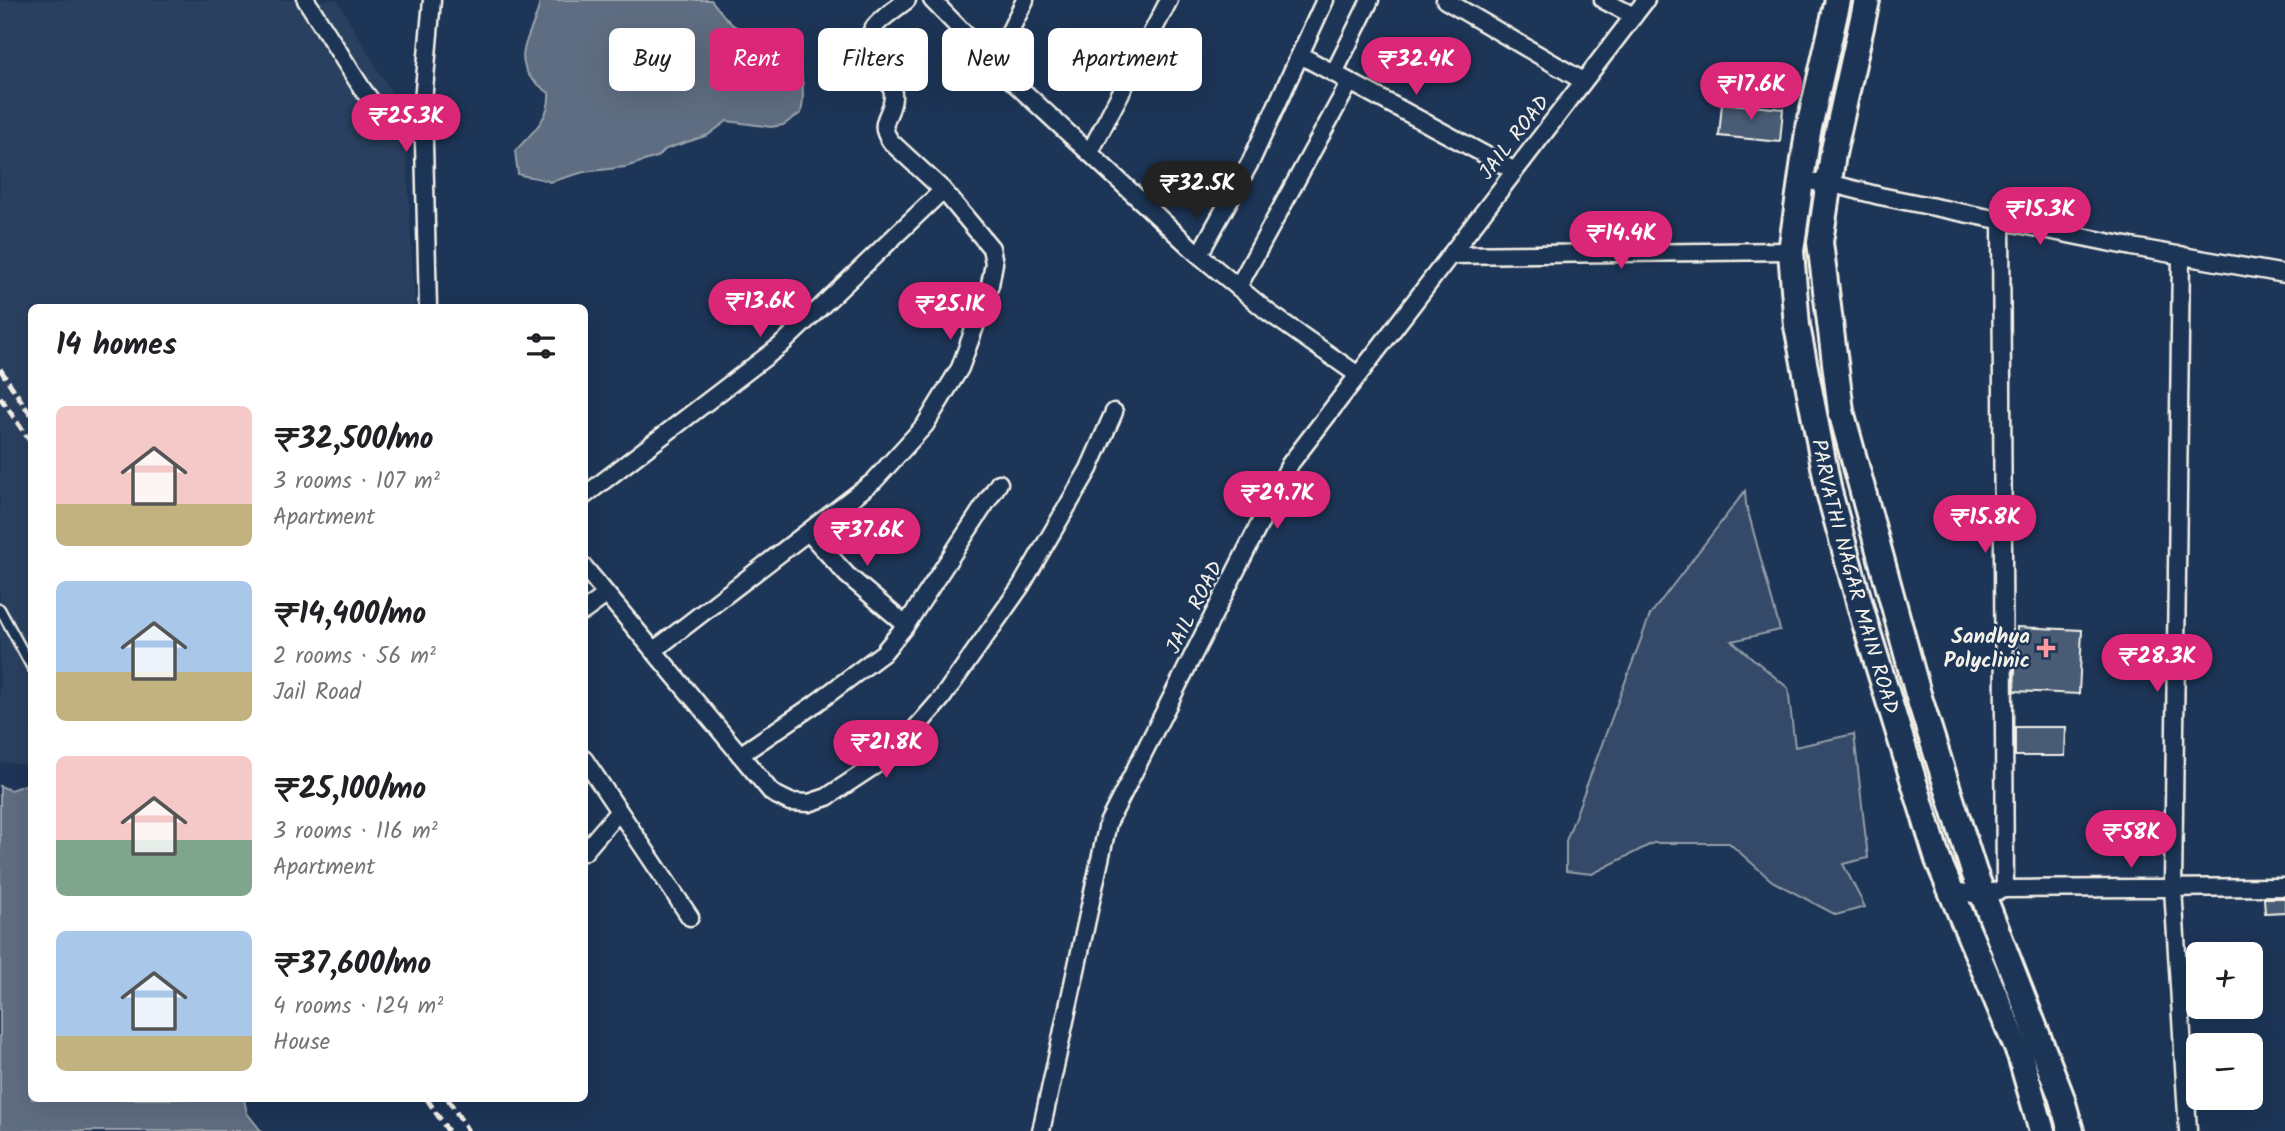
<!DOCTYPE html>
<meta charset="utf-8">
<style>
:root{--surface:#fff;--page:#f6f6f6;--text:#202124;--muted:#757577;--accent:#db2777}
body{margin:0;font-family:Kalam,sans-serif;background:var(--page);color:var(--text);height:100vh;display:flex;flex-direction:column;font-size:26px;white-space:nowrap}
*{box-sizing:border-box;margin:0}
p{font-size:23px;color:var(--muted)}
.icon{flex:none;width:38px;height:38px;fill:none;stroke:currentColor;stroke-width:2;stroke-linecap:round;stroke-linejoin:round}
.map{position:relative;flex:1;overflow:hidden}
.panel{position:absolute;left:28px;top:304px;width:560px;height:798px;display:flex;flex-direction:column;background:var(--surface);border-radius:10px;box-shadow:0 7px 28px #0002}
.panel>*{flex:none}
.guide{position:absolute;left:609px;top:28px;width:665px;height:63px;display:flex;gap:14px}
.buttons{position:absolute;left:2186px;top:942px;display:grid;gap:14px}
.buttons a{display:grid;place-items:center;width:77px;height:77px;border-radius:10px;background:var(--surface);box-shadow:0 7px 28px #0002;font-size:35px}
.price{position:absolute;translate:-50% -60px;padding:0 16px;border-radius:24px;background:var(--accent);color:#fff;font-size:23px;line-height:46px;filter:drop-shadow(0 2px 4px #0008)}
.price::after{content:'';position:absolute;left:50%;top:42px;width:21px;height:16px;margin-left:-10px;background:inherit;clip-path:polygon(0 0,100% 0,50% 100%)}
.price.current{background:#222;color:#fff}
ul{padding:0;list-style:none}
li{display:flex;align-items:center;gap:21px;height:175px;padding:0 28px}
li span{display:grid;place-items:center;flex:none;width:196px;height:140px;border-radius:10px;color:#555}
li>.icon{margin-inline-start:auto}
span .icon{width:84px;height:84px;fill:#fffc;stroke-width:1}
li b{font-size:30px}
h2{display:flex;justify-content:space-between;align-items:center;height:84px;padding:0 28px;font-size:30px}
.pill{padding:0 24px;border-radius:10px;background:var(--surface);box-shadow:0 7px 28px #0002;font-size:24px;line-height:63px}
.pill.current{background:var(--accent);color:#fff}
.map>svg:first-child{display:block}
.built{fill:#2a4060}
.green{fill:#354a67;stroke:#949ea8;stroke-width:2}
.water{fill:#5e6d82;stroke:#9aa2ab;stroke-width:2}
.building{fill:#485b74;stroke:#f4f1e8;stroke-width:2}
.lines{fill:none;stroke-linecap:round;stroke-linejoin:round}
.service-casing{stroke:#f4f1e8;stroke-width:13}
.minor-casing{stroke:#f4f1e8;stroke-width:21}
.primary-casing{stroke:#f4f1e8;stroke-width:30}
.service{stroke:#1d3557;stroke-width:8}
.minor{stroke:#1d3557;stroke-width:16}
.primary{stroke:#1d3557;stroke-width:24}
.rail{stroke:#f4f1e8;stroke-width:5;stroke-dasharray:10 5;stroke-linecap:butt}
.poi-dot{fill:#ff9aa2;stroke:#1d3557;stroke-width:2.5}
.labels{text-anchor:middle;stroke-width:5;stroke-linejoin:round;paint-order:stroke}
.street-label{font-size:21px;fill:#f4f1e8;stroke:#1d3557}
.poi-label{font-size:21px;font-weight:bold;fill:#f4f1e8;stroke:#1d3557;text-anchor:end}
</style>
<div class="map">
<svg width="2285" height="1131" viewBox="0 0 2285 1131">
<rect width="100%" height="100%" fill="#1d3557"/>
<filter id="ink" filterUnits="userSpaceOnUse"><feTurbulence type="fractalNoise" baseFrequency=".0143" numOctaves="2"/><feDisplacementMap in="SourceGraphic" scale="14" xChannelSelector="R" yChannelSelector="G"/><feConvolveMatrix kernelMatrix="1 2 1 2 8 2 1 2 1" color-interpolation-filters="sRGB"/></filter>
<g filter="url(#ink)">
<!-- built -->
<path class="built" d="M 0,0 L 337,0 L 404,114 L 415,308 L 32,308 L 31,765 L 0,762 Z"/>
<!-- green -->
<path class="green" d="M 1745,491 L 1746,504 L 1780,630 L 1732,641 L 1788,688 L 1795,747 L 1854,734 L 1868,858 L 1843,864 L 1865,907 L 1836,915 L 1772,881 L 1729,843 L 1653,843 L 1592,874 L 1566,871 L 1566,841 L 1650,615 Z"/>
<!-- water -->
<path class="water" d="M 540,0 L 711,0 C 718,8 725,19 733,25 C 749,37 770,31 786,40 C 803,49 805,97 801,113 L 783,125 L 771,127 L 727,121 L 708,135 L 666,149 L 657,157 L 625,167 L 584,172 L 550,182 C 539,177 529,178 518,174 L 515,151 C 531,134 551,118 549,93 C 544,89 537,84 532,79 C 509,54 538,26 540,0 Z
M 25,785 L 32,785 L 32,1099 L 244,1099 L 247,1113 L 261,1131 L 0,1131 L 0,786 L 10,790 Z"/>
<!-- building -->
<path class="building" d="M 1722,103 L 1783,109 L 1780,142 L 1719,136 Z
M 2017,627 L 2082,630 L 2079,694 L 2014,691 Z
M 2015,727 L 2066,727 L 2065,756 L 2015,756 Z
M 2264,898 L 2285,898 L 2285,912 L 2265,913 Z"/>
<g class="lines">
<defs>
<path id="service" d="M 0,609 L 32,668"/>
<path id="minor" d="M 306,0 L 363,90 L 378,110 L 393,121 L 424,137
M 932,0 L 994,64 L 1199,255
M 1325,0 L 1251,161 L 1199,255 L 1268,312 L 1358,375
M 1445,0 L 1583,81
M 1603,0 L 1634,16
M 1300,55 L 1515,171
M 994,64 L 1025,0
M 1334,73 L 1370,0
M 1090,152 L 1169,0
M 1802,181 L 1829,183 L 1880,196 L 2132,247 L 2285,274
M 2001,221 L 2005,889
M 1450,255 L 1791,251
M 2181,255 L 2173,888 L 2188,1131
M 1238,287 L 1350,82
M 428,308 L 423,101 L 432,0
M 584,496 L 780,346 L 943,190
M 808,532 L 847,575 L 906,625
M 584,567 L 772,793 L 790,802 L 809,803 L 827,797 L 895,752 L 942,698 L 1021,586 L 1089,469 L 1114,412
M 584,611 L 606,595
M 653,651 L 874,481 L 925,425 L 960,368 L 990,285 L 994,263 L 991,248 L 943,190 L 891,142 C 876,122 892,117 893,97 C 894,89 889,83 885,77 C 857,33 868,29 907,0
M 740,755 L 815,704 L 883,653 L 906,625 L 999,483
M 584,759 L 690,917
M 584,852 L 619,811
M 1951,891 L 1982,895 L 2005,889 L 2285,887
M 1041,1131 L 1108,823 L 1290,464 L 1646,0"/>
<g id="primary">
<path id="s1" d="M 1838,0 L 1808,132 L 1791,251 L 1797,326 L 1829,492 L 1865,623 L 1938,860 L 2020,1055 L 2042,1131"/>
<path d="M 1867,0 L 1833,154 L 1820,242 L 1841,411 L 1918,694 L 1974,872 L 2061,1096 L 2071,1131"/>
</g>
</defs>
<!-- service casing -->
<use href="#service" class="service-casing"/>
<!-- minor casing -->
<use href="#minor" class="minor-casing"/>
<!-- primary casing -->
<use href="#primary" class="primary-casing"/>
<!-- service -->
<use href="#service" class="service"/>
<!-- minor -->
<use href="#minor" class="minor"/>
<!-- primary -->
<use href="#primary" class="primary"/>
<!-- rail -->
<path class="rail" d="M 0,369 L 32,417
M 0,397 L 32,444
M 427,1099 L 448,1131
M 448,1099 L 468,1131"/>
</g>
</g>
<!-- markers -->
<path class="poi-dot" d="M2042.5 637.5h7v7h7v7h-7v7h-7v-7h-7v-7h7z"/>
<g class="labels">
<!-- street labels -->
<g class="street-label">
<text transform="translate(1514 137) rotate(-52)" y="7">JAIL ROAD</text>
<text dy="7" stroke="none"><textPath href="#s1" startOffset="588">PARVATHI NAGAR MAIN ROAD</textPath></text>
<text transform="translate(1194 607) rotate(-63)" y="7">JAIL ROAD</text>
</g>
<!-- poi labels -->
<g class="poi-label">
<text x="2030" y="643">Sandhya<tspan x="2030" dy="24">Polyclinic</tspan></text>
</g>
</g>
</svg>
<div class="buttons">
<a>+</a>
<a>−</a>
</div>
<b class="price" style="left:1416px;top:97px">₹32.4K</b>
<b class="price" style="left:1751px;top:122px">₹17.6K</b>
<b class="price" style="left:406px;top:154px">₹25.3K</b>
<b class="price current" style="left:1197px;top:221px">₹32.5K</b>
<b class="price" style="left:2040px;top:247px">₹15.3K</b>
<b class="price" style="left:1621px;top:271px">₹14.4K</b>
<b class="price" style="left:760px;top:339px">₹13.6K</b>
<b class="price" style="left:950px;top:342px">₹25.1K</b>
<b class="price" style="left:1277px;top:531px">₹29.7K</b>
<b class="price" style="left:1985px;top:555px">₹15.8K</b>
<b class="price" style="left:867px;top:568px">₹37.6K</b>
<b class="price" style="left:2157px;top:694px">₹28.3K</b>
<b class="price" style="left:886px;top:780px">₹21.8K</b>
<b class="price" style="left:2131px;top:870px">₹58K</b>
<div class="guide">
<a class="pill">Buy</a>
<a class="pill current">Rent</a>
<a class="pill">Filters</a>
<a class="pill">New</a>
<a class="pill">Apartment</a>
</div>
<section class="panel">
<h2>14 homes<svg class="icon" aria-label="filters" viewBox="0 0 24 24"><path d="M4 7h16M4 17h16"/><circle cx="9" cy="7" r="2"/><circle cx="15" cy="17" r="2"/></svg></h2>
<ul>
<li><span style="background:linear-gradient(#f6c9c9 70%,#c2b280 0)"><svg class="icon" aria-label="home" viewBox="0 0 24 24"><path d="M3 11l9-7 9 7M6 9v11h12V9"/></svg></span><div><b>₹32,500/mo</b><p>3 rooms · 107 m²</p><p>Apartment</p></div></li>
<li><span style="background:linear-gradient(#a9c7e8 65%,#c2b280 0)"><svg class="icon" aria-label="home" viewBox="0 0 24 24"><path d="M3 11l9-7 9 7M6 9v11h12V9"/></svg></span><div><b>₹14,400/mo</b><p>2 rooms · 56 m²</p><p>Jail Road</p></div></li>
<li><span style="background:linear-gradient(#f6c9c9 60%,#7fa58c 0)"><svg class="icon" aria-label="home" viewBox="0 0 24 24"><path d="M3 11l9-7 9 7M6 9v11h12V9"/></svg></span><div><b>₹25,100/mo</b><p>3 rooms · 116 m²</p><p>Apartment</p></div></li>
<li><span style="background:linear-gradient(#a9c7e8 75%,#c2b280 0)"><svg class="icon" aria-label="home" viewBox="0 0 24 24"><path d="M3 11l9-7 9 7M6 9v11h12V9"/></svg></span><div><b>₹37,600/mo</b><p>4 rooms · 124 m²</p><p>House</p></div></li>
</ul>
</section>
</div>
